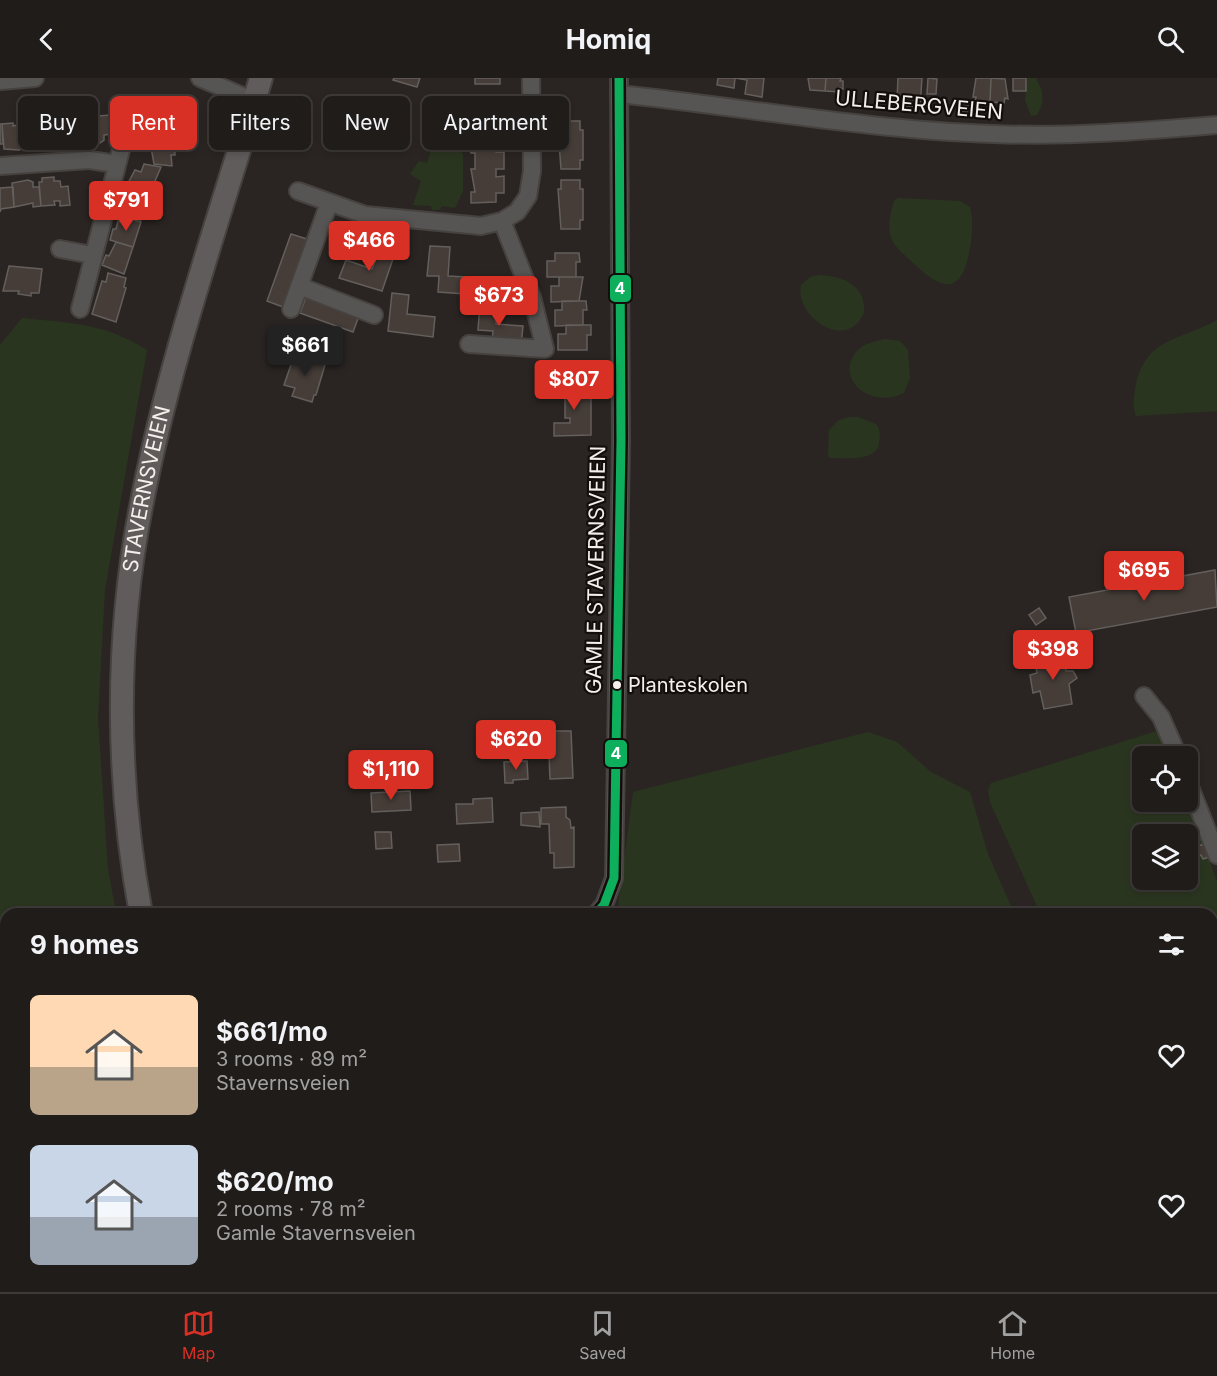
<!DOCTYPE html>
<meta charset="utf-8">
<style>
:root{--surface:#201c1a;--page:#282523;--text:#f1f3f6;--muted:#a2a1a2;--line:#3d3a39;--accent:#d93025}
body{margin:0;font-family:Inter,sans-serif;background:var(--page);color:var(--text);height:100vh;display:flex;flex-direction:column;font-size:22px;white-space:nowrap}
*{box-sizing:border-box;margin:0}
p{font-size:20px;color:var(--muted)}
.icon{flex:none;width:33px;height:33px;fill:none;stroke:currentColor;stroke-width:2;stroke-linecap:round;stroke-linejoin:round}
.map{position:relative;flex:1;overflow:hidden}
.side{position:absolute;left:0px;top:830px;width:1218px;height:386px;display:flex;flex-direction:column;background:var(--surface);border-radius:18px 18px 0 0;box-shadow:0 3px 9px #0003,0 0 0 2px var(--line)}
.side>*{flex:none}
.top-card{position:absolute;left:18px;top:18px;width:600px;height:54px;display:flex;gap:12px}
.tools{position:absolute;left:1132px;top:668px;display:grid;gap:12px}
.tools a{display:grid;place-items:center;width:66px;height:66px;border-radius:9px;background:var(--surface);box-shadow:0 3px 9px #0003,0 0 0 2px var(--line);font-size:30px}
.price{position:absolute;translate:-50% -51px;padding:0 14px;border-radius:6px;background:var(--accent);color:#fff;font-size:20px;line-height:39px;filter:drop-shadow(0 2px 3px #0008)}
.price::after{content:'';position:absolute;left:50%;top:36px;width:18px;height:14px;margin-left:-9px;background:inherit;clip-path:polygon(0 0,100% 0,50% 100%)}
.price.on{background:#222;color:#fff}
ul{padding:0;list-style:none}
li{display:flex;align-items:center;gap:18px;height:150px;padding:0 30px}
li span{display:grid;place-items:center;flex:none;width:168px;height:120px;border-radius:9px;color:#555}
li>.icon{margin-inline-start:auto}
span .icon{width:72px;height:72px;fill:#fffc;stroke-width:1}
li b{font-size:26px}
h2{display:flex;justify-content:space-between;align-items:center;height:72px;padding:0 30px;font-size:26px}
.pill{padding:0 21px;border-radius:9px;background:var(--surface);box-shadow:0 3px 9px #0003,0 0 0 2px var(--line);font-size:21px;line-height:54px}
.pill.on{background:var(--accent);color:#fff}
header{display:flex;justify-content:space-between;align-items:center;height:78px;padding:0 30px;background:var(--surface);font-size:27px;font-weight:700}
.dock{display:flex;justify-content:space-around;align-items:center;height:84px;border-top:2px solid var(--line);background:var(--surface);font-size:16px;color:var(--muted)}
.dock a{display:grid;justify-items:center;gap:3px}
.dock .on{color:var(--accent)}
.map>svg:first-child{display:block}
.green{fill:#2a3520;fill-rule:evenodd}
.building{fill:#463d38;stroke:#635f5c;stroke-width:1.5}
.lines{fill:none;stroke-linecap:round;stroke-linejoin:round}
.minor-casing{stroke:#46423f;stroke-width:20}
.major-casing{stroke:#46423f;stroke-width:26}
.path{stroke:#646160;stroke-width:3;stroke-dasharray:3 4.5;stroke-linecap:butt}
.minor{stroke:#575553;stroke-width:16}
.major{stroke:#605c5c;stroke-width:22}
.bus-1-casing{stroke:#130e0c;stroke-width:14}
.bus-1{stroke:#0daf5c;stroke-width:9}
.bus-dot{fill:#f5efeb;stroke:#130e0c;stroke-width:2}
.labels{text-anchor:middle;stroke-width:4.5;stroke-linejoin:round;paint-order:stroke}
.bus-label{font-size:20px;fill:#f5efeb;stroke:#130e0c;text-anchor:start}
.street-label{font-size:21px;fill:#f5efeb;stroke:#130e0c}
.line-badge{stroke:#130e0c;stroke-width:2}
.badge-label{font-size:16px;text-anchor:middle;font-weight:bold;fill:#fff}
</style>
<header><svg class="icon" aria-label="back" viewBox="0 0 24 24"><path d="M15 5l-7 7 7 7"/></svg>Homiq<svg class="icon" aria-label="search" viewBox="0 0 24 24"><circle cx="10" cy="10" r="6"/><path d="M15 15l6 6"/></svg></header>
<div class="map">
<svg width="1217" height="1214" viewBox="0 0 1217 1214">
<rect width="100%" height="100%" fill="#2a2522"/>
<!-- green -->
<path class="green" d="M 1027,0 L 1036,0 C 1043,14 1046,21 1037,37 L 1031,38 L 1025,22 Z
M 429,56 L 457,64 L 463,77 L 463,113 L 455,130 L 442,128 L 440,132 L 432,132 L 431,128 L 413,127 L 421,103 L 410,96 L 419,83 L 427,85 L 432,70 L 427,67 Z
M 898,120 L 960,123 L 970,129 C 974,143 972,161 969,175 C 960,221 938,209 912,184 C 904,176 892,168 890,155 C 888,145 891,133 894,123 Z
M 819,197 C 842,198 867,207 864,235 C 846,275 794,238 801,207 L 810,199 Z
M 22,240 C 71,245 104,245 147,272 L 105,512 L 98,640 L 108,791 L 116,835 L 6,836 L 6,1209 L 221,1209 L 219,1214 L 0,1214 L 0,267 Z
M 1217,242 L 1217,333 L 1136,338 C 1132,327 1134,317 1136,306 C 1147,259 1180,263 1217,242 Z
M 885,261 L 900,263 L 908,272 L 910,300 L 904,315 C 873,331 834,303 856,274 C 862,266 876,263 885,261 Z
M 849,339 L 858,339 L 876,346 C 881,352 880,357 879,364 C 878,384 845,380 830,380 L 828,378 L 829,352 L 839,342 Z
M 1160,652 L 1170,678 L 1143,678 L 1143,723 L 1187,723 L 1217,803 L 1217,951 L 1212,954 L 1212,836 L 1040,835 L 990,724 L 988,712 L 991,705 ZM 1143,756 L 1188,756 L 1188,801 L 1143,801 Z
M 868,654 L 897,664 L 931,694 L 970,714 L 988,776 L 1014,835 L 617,836 L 633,714 Z
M 1217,1045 L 1217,1214 L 591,1214 L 591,1209 L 1212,1209 L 1212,1047 Z"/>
<!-- building -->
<path class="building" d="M 394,0 L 420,0 L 417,9 L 393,2 Z
M 475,0 L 500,0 L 500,6 L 475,6 Z
M 718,0 L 764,0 L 762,19 L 745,16 L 747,2 L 735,0 L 734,10 L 717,7 Z
M 808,0 L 826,0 L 825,13 L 810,12 Z
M 826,0 L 841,0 L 840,3 L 843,3 L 843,11 L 840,10 L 840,14 L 825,13 Z
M 898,0 L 922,0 L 920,29 L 906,28 L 907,22 L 897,22 Z
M 928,0 L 937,1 L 936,16 L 927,16 Z
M 976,0 L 991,0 L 990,24 L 975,24 L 976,19 L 973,19 Z
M 991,0 L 1005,1 L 1008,21 L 1005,20 L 1004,25 L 990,24 Z
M 1013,0 L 1026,0 L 1026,13 L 1013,13 Z
M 503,26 L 503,42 L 495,42 L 495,51 L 502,51 L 502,66 L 496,66 L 496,74 L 504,74 L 504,91 L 496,91 L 496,99 L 504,98 L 504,115 L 496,115 L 496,124 L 471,125 L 471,114 L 475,114 L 471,91 L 475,91 L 475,75 L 471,75 L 470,65 L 475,65 L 471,41 L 475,41 L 474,27 Z
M 959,27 L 969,28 L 968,34 L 958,34 Z
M 171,28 L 174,57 L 156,57 L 156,51 L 152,51 L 152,42 L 148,42 L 147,31 Z
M 111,37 L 112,56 L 104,57 L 104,62 L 100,65 L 86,66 L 83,39 Z
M 83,42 L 84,61 L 78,61 L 78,66 L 72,66 L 72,71 L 60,71 L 60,67 L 57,67 L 56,43 Z
M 561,43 L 580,43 L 580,52 L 583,52 L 583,82 L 580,82 L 580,91 L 561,91 L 558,51 L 561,52 Z
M 30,44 L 31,64 L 23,64 L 24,69 L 19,72 L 4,71 L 2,46 L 13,45 L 13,48 Z
M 56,44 L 57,63 L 50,63 L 51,69 L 46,71 L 33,72 L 30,45 L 48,47 L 48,45 Z
M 0,46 L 2,46 L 3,66 L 0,66 Z
M 174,57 L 175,77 L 171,77 L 172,88 L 154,86 L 149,58 Z
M 144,86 L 161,89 L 149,117 L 126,109 L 135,92 L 141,94 Z
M 54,99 L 54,103 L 60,103 L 61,109 L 68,108 L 70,127 L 60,128 L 60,123 L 54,123 L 55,127 L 41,128 L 39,104 L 42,104 L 42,100 Z
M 28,102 L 33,104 L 33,109 L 39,109 L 41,128 L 33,129 L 33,125 L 14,129 L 12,105 Z
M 561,102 L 580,102 L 580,111 L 583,111 L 583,142 L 580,142 L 580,151 L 561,151 L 558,111 L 561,111 Z
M 13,109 L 14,129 L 1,131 L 0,134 L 0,110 Z
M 132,112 L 149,117 L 140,144 L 117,134 L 121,124 L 125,126 Z
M 124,139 L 141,144 L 133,169 L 110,162 L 113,151 L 116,151 L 118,143 L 122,145 Z
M 291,156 L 307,161 L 283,229 L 267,223 Z
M 116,164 L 133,169 L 124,196 L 102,187 L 106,177 L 109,178 Z
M 430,168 L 450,169 L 448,198 L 466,199 L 465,216 L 438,214 L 439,198 L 427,198 Z
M 379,173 L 394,178 L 382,213 L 339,200 L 346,182 L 372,191 Z
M 555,175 L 579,175 L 580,184 L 576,184 L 576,199 L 547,199 L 547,183 L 555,183 Z
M 9,188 L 42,191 L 39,215 L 31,215 L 31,218 L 18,216 L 19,213 L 3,213 Z
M 108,195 L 126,200 L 124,209 L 126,210 L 116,244 L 92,236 L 102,203 L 106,204 Z
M 559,199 L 583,199 L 579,223 L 551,224 L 551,208 L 559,208 Z
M 392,215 L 409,217 L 407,236 L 435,239 L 433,259 L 388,253 Z
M 306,219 L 359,238 L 353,254 L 300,235 Z
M 562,223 L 586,223 L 587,232 L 583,232 L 583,247 L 555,248 L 555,232 L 562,232 Z
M 480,225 L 497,227 L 496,246 L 523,248 L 521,268 L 492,266 L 493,253 L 478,252 Z
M 566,247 L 591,247 L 591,257 L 587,257 L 587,272 L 558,272 L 558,256 L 566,256 Z
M 295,275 L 325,287 L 316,317 L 314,317 L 312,324 L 292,318 L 295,310 L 284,307 Z
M 560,299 L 577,299 L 577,316 L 572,317 L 572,320 L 591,320 L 591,357 L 554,358 L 554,345 L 570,345 L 570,340 L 565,340 L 565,320 L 564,317 L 560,316 Z
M 1215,492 L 1217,529 L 1076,555 L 1069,519 Z
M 1039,530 L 1046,540 L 1036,547 L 1029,537 Z
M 1063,575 L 1066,593 L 1073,593 L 1077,600 L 1069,606 L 1072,626 L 1044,631 L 1040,613 L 1033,615 L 1030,597 L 1037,595 L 1034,580 Z
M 548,653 L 571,653 L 573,700 L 550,701 Z
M 527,683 L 528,701 L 513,702 L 513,705 L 505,705 L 504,684 Z
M 410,713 L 411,732 L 372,734 L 371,715 Z
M 492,720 L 493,744 L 457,746 L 456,726 L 473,726 L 473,721 Z
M 566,729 L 566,739 L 570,742 L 571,750 L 574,749 L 574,789 L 554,790 L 554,775 L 550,775 L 549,746 L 541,746 L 541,730 Z
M 539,734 L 540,749 L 521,747 L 521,735 Z
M 375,754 L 391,754 L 392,770 L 376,771 Z
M 459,766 L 460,783 L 438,784 L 437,767 Z
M 1203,766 L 1209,779 L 1203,781 L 1201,777 L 1197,779 L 1194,770 Z"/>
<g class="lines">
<defs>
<path id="minor" d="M 200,0 L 254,23
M 0,3 L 35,0
M 619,16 C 744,29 868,52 994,56 C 1069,59 1143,53 1217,47
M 0,88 L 89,82 L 117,86
M 298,113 L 365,137 L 481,148 L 502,143 L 517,134 L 528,118 L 532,93 L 531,0
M 60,171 L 92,177
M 299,208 L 374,237
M 80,231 L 123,64 L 124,36
M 291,231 L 329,125
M 469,266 L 545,271 L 532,219 L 502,143
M 1144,618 L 1161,639 L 1178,678
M 1188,704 L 1217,777
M 596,836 L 604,827 L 614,800 L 621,362 L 619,0
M 231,1214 L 234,1209
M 354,1214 L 356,1209"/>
<g id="major">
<path id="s1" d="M 141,836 C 116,703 115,561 141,429 C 169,282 219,142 261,0"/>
<path d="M 272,1209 L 275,1214"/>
</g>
</defs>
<!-- minor casing -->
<use href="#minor" class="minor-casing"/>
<!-- major casing -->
<use href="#major" class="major-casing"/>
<!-- path -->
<path class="path" d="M 0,1058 L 6,1066
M 88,1209 L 91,1214"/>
<!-- minor -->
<use href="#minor" class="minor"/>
<!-- major -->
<use href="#major" class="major"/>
<defs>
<path id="bus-1" d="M 596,836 L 604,827 L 614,800 L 621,362 L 619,0"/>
</defs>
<!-- bus-1 casing -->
<use href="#bus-1" class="bus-1-casing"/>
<!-- bus-1 -->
<use href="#bus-1" class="bus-1"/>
</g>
<!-- markers -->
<circle class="bus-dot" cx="617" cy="607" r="5"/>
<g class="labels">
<!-- bus labels -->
<g class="bus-label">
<text x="628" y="614">Planteskolen</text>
</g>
<!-- street labels -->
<g class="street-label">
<text transform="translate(919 27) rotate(5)" y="7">ULLEBERGVEIEN</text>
<text dy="7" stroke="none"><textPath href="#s1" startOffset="428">STAVERNSVEIEN</textPath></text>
<text transform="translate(596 492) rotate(-89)" y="7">GAMLE STAVERNSVEIEN</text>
</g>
</g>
<g class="line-badge">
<rect x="609" y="196" width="23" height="29" rx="6" fill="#0daf5c"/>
<rect x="604" y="661" width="24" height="29" rx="6" fill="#0daf5c"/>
</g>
<g class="badge-label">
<text x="620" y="216">4</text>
<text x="616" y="681">4</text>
</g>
</svg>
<div class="tools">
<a><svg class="icon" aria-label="locate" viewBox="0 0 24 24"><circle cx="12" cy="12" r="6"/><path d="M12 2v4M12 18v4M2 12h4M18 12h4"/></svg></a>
<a><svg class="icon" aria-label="layers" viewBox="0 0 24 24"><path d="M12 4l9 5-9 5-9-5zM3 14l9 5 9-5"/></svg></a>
</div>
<b class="price" style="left:126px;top:154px">$791</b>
<b class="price" style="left:369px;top:194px">$466</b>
<b class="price" style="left:499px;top:249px">$673</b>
<b class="price on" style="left:305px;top:299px">$661</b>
<b class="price" style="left:574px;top:333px">$807</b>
<b class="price" style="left:1144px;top:524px">$695</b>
<b class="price" style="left:1053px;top:603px">$398</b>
<b class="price" style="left:516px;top:693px">$620</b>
<b class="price" style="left:391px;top:723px">$1,110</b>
<div class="top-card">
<a class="pill">Buy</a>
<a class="pill on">Rent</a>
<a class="pill">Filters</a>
<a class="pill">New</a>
<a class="pill">Apartment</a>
</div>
<section class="side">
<h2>9 homes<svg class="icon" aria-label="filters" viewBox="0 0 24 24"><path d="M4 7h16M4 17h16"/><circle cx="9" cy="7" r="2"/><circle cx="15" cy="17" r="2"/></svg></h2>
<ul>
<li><span style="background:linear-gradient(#ffd9b3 60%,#b9a48a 0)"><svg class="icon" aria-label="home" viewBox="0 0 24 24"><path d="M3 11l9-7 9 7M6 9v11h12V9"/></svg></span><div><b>$661/mo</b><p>3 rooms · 89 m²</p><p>Stavernsveien</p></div><svg class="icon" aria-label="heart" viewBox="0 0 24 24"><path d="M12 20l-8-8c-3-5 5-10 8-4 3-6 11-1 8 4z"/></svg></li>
<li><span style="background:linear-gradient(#c9d6e8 60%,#9aa5b1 0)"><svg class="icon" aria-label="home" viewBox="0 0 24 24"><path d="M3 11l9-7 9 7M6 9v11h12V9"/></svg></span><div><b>$620/mo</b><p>2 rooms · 78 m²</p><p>Gamle Stavernsveien</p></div><svg class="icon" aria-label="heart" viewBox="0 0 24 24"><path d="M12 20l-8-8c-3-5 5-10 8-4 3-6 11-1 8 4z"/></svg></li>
</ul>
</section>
</div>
<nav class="dock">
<a class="on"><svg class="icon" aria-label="map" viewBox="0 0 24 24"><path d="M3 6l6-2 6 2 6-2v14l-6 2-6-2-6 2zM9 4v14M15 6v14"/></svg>Map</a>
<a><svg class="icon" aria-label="saved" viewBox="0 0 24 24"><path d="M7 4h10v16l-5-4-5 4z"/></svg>Saved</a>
<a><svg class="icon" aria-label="home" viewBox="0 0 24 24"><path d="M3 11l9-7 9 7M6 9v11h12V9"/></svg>Home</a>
</nav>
